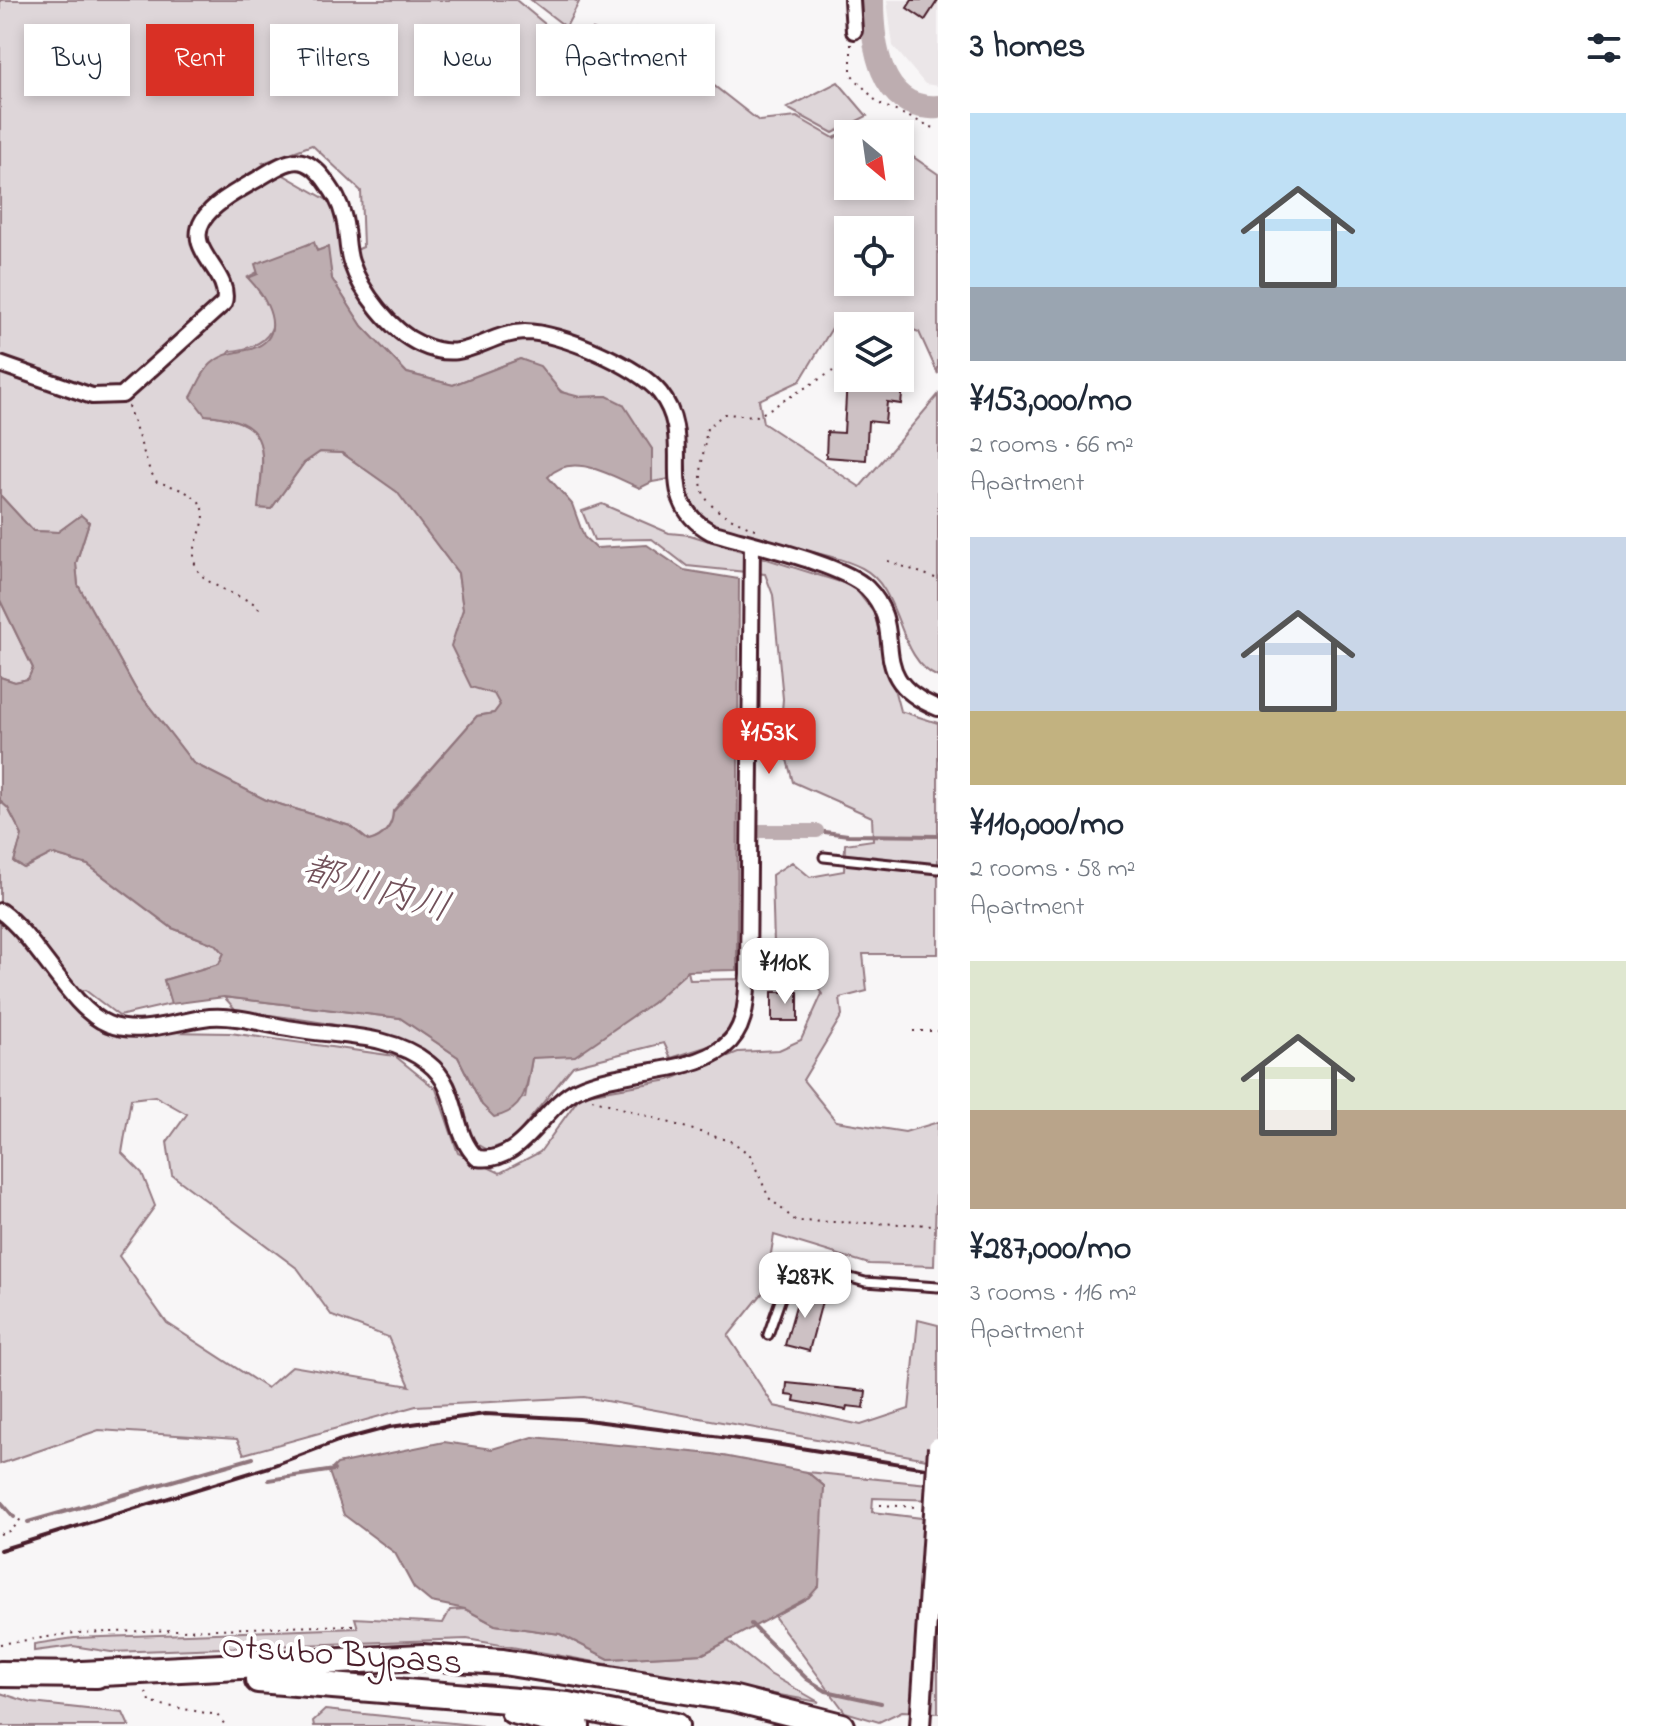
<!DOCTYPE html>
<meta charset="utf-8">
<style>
:root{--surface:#fff;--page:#f6f6f7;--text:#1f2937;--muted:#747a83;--accent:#d93025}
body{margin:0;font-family:"Indie Flower","Klee One",sans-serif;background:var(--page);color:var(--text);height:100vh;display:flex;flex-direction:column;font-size:30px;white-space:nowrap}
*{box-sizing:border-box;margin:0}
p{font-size:26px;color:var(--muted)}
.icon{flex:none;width:44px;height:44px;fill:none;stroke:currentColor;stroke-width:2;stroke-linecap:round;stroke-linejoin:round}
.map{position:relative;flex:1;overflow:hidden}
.panel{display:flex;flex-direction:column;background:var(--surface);width:720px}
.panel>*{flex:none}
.top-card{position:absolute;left:24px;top:24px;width:760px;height:72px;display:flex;gap:16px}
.needle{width:52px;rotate:151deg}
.controls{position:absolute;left:834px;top:120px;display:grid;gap:16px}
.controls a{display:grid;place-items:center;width:80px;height:80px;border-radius:0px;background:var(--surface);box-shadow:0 4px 12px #0003;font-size:40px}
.price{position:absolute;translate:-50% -68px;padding:0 18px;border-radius:16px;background:#fff;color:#222;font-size:26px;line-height:52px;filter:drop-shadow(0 2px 4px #0008)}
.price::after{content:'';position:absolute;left:50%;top:48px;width:24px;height:18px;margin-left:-12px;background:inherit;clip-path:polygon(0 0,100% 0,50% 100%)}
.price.current{background:var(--accent);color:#fff}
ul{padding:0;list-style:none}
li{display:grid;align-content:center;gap:16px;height:424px;padding:0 32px}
li span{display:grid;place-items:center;height:248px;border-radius:0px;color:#555}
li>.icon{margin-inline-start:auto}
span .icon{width:144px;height:144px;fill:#fffc;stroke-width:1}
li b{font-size:34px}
h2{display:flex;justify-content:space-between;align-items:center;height:96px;padding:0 32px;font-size:34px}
.tag{padding:0 28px;border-radius:0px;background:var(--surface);box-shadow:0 4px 12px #0003;font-size:28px;line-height:72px}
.tag.current{background:var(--accent);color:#fff}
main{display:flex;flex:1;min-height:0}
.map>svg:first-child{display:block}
.built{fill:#ebe6e8}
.green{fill:#ded6d9;stroke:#947a82;stroke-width:2;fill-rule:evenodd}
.water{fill:#bdadb0;stroke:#8f747b;stroke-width:2}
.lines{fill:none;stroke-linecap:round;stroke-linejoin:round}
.stream{stroke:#8f747b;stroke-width:4}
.canal{stroke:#bdadb0;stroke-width:14}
.river{stroke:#bdadb0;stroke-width:24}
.building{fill:#cdc1c4;stroke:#4a1f2b;stroke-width:2}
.service-casing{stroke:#4a1f2b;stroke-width:13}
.minor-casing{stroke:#4a1f2b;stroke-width:20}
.tertiary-casing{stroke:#4a1f2b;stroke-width:24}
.trunk-casing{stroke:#4a1f2b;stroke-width:30}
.path{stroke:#4a1f2b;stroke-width:2;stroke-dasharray:2 6;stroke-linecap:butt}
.service{stroke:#fff;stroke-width:7}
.minor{stroke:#fff;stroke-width:14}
.tertiary{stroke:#fff;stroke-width:18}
.trunk{stroke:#fff;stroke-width:24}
.rail{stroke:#4a1f2b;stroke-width:4}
.tertiary-bridge-casing{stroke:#4a1f2b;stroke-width:24;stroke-linecap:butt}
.tertiary-bridge{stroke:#fff;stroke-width:18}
.labels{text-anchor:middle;stroke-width:8;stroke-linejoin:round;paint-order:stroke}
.street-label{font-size:36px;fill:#4a1f2b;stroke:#fff}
.water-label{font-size:38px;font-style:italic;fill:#72515a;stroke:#fff}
</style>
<main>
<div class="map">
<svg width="938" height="1726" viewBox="0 0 938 1726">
<rect width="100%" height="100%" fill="#f8f6f7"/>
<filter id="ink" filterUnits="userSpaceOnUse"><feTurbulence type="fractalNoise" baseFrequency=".0125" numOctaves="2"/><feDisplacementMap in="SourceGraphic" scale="16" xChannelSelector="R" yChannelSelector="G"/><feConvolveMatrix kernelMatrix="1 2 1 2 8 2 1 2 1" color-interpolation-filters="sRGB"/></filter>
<g filter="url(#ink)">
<!-- built -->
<path class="built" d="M 887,0 L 938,0 L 938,86 L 925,84 L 893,46 Z"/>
<!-- green -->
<path class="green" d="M 0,0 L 516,0 L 597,67 L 653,77 L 685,63 L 759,121 L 797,117 L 834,138 L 865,123 L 880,134 L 848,134 L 848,186 L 900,186 L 900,148 L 938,174 L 938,374 L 919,332 L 876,316 L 832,328 L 800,381 L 759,400 L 763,423 L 860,487 L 938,395 L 938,677 C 896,659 903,589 862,568 C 813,543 726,548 689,505 C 683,498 679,486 675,478 L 652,482 L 652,449 L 607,396 C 593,396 573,400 561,391 C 541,378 550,370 520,359 L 453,385 L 407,373 L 362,326 L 332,279 L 327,247 L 317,251 L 313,242 L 248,277 C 253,283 261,289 265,296 C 286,331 262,348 230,351 L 205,415 C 278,421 261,453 259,508 L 271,509 L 304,463 L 320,452 L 342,453 L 398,492 L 458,573 L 463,609 L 500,705 L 494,713 L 477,716 L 393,811 C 393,826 383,837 369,841 L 350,826 L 266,800 L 193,763 L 135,688 L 78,585 L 76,564 L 89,522 L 81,516 L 58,532 L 33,531 L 0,495 ZM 312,145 L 361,191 L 363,247 L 345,255 L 334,204 L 263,163 ZM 848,230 L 900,230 L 900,282 L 848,282 Z
M 531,0 L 574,0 L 579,2 L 566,27 Z
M 838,82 L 867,116 L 833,133 L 787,108 Z
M 602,504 L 669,533 L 690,535 L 853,586 L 874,613 L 900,711 L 938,723 L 938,954 L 863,954 L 867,991 L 840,998 L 842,1015 L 803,1080 L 836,1121 L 905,1132 L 938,1122 L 934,1266 L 869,1264 L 774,1235 L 765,1290 L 728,1336 L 774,1406 L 861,1425 L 909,1409 L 918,1320 L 938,1325 L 938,1461 L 584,1397 L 416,1406 L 244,1454 L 237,1439 L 99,1430 L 0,1464 L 0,801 L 8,808 L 22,835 L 14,862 L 24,868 L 51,854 L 88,865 L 172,928 L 217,945 L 224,953 L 219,964 L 164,980 L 171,1004 L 119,1016 L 85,990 L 65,993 L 104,1031 L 230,1033 L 395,1056 L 436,1089 L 458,1153 L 500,1173 L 540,1152 L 581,1095 L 669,1080 L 738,1052 L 779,1050 L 801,1040 L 822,994 L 812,980 L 775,979 L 772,875 L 792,862 L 810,877 L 844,871 L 845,844 L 873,840 L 872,817 L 793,782 L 780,734 L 783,699 L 773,595 L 765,574 L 687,566 L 652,539 L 594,540 L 582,511 ZM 155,1096 L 187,1114 L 167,1142 L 172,1175 L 298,1269 L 332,1316 L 388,1337 L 410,1386 L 292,1366 L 267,1388 L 167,1323 L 119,1256 L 155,1206 L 142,1173 L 122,1153 L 131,1099 Z
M 0,600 L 33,668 L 28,679 L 15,682 L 0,677 Z
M 688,971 L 690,980 L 741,979 L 737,1022 L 712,1045 L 671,1058 L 664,1043 L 573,1066 L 512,1141 L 488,1150 L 472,1141 C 466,1116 460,1079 439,1061 C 398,1027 290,1019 236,1010 L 224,997 L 400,1018 L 458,1057 L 482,1105 L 525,1098 L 532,1058 L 652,1003 Z
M 807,1472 L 938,1485 L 938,1500 L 873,1498 L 872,1512 L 938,1520 L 938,1713 L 902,1711 L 879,1722 L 845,1712 L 774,1616 L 809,1597 L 824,1486 Z
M 465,1609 L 495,1625 L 560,1634 L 609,1659 L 703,1654 L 728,1641 L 768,1673 L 819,1702 L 467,1639 L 111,1652 L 73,1646 L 34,1651 L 34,1644 L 74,1638 L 358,1628 L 355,1618 L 443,1623 L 450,1610 Z
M 0,1693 L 32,1703 L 123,1713 L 129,1726 L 0,1726 Z
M 325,1710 L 482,1726 L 314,1726 L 313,1721 Z"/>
<!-- water -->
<path class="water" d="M 314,242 L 317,251 L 328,247 L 332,279 L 362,326 L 407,373 L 453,385 L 520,359 L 540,366 L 561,392 L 580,397 L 607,396 L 623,404 L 652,449 L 652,482 L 640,488 C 613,477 572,450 548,477 L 572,504 L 584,537 L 596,548 L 647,545 L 684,570 L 739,579 L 737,970 L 688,971 L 652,1003 L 575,1056 L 532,1058 C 527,1085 526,1111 494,1117 L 482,1105 L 458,1057 L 400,1018 L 224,997 L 171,1004 L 164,980 L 219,964 L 224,953 L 217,945 L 172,928 L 88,865 L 51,854 L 24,868 L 14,862 L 22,835 L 8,808 L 0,801 L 0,677 L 15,682 L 28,679 L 33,668 L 0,600 L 0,495 L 33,531 L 58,532 L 81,515 L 89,522 L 76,563 L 78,585 L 135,688 L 193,763 L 266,800 L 350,826 L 369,841 C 383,838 393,826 393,812 L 477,716 L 494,713 L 500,705 L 494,694 L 471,687 L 451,646 L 463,609 L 458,573 L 397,492 L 342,453 L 320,452 L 304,463 L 271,509 L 258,508 C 264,452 274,420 205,415 L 191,397 C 197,387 202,372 211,364 C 224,352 236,353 251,349 C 291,337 265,295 248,278 L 258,274 L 255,264 Z
M 533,1437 L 713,1454 L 807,1472 L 824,1486 L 819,1586 L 809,1597 L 703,1654 L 609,1659 L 560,1634 L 495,1625 L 465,1609 L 431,1602 L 414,1588 L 395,1553 L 344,1515 L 329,1472 L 337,1464 L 444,1442 L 492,1449 Z"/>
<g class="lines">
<!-- stream -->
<path class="stream" d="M 817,831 L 848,835 L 938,836
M 269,1480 L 334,1470
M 0,1501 L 14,1517
M 28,1522 L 253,1458
M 751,1624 L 807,1679 L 826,1691 L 881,1703"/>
<!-- canal -->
<path class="canal" d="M 757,831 L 817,831"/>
<!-- river -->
<path class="river" d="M 872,0 C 872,41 879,112 938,107"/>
</g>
<!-- building -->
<path class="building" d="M 912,0 L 938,0 L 925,20 L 907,8 Z
M 636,29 L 644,40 L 619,56 L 608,38 L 603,53 L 587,48 L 593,30 L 621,40 Z
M 847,378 L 904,378 L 901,404 L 887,402 L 885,423 L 868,421 L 866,460 L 826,457 L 827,432 L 844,433 Z
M 772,992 L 798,992 L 798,1021 L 772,1021 Z
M 801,1288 L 824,1294 L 809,1351 L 785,1345 Z
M 787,1383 L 866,1391 L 864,1408 L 847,1406 L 846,1410 L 794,1401 L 795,1396 L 786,1395 Z"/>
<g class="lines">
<defs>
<path id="service" d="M 824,857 L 938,869
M 768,1335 L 790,1272 L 802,1264 L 865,1282 L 938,1287"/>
<path id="minor" d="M 852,0 L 854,31
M 0,364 L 92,396 L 122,395 L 224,303 C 232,272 184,251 203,220 C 214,202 243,188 261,177 C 290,159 305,151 327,183 C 334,193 340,202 343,215 C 348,230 346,247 351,262 C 361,292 391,331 420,344 C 467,366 484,333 525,332 C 559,332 639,366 660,393 C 699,442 649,498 711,532 C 747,543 843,564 867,588 C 911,632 861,677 938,708
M 0,911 C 38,938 70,1009 108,1024 C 140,1037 179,1020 210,1017 C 239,1015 266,1025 294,1029 C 339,1037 390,1033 428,1063 C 461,1088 450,1132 477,1158 C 522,1165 541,1107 578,1089 C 620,1069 688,1075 724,1047 C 747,1029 746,1000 748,974 L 752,544"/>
<path id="tertiary" d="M 920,1726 L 933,1529"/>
<path id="trunk" d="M 0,1674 L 97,1675
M 82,1674 L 422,1657 L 503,1662 L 735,1699 L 841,1726
M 258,1680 L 568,1705 L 676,1726
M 513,1711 L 577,1726"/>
</defs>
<!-- service casing -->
<use href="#service" class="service-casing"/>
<!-- minor casing -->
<use href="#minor" class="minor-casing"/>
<!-- tertiary casing -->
<use href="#tertiary" class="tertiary-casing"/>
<!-- trunk casing -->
<use href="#trunk" class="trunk-casing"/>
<!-- path -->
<path class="path" d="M 851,44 L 851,74 L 878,103 L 938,130
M 128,406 L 150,471 L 157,482 C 244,504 180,536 197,569 C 206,586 239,595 255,604 L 261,611
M 755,529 C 690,503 698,491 707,428 L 724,414 L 758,416 L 833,371
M 888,561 L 938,579
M 913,1031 L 938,1031
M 592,1099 L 733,1142 L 750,1155 L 769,1198 L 796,1221 L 938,1225
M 880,1505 L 919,1507
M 0,1534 L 12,1530 L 23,1516
M 0,1644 L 75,1633 L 353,1625
M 146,1692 L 151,1703 L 217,1715 L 226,1726"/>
<!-- service -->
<use href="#service" class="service"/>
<!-- minor -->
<use href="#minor" class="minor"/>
<!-- tertiary -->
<use href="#tertiary" class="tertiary"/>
<!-- trunk -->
<use href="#trunk" class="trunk"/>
<!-- rail -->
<path class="rail" d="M 0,1550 L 269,1467 L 338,1441 L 390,1427 L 485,1414 L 579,1419 L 769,1443 L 938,1470"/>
<defs>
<path id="tertiary-bridge" d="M 933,1529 L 938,1447"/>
</defs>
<!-- tertiary-bridge casing -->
<use href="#tertiary-bridge" class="tertiary-bridge-casing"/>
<!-- tertiary-bridge -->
<use href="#tertiary-bridge" class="tertiary-bridge"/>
</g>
</g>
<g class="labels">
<!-- street labels -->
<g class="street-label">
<text transform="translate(342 1652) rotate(4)" y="13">Otsubo Bypass</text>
</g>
<!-- water labels -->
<g class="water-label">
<text transform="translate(377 887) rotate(16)" y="13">都川内川</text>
</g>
</g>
</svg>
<div class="controls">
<a><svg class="needle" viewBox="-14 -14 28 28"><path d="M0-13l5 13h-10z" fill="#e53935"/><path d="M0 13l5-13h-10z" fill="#747a83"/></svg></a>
<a><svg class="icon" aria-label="locate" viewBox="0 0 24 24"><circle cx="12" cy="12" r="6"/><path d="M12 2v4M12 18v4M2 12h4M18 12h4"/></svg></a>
<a><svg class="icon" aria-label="layers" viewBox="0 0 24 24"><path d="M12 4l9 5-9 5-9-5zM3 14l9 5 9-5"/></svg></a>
</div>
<b class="price current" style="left:769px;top:776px">¥153K</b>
<b class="price" style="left:785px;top:1006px">¥110K</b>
<b class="price" style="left:805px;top:1320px">¥287K</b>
<div class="top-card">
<a class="tag">Buy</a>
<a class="tag current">Rent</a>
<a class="tag">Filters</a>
<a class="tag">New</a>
<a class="tag">Apartment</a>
</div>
</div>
<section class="panel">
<h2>3 homes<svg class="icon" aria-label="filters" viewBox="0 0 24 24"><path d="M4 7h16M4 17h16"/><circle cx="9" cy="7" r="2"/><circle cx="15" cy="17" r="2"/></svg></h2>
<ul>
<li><span style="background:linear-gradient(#bfe0f5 70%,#9aa5b1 0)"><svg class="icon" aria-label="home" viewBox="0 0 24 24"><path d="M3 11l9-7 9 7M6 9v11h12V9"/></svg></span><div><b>¥153,000/mo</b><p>2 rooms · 66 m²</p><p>Apartment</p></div></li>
<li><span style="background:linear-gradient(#c9d6e8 70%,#c2b280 0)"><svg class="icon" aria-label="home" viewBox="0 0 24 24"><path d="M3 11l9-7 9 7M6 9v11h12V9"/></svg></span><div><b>¥110,000/mo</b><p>2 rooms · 58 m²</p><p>Apartment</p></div></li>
<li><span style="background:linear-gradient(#dfe7d0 60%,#b9a48a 0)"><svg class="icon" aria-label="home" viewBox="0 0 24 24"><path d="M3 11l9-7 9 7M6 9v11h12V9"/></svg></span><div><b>¥287,000/mo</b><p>3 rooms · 116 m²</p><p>Apartment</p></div></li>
</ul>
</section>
</main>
